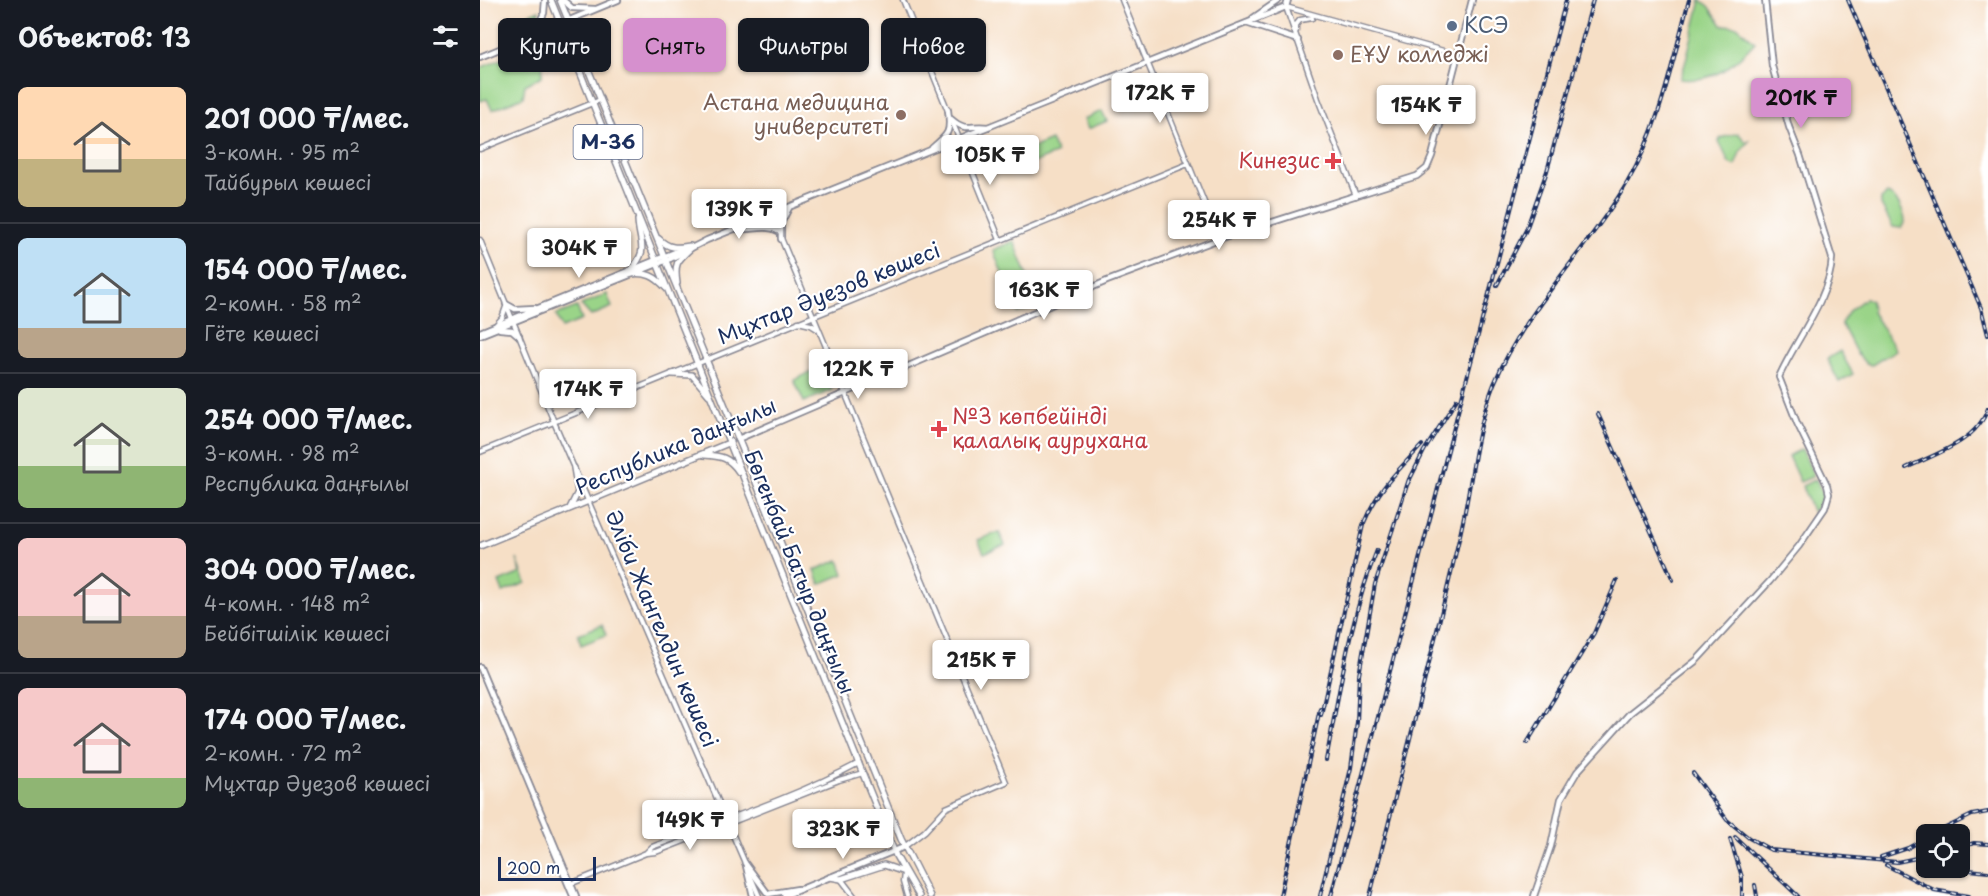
<!DOCTYPE html>
<html lang="ru">
<meta charset="utf-8">
<style>
:root{--surface:#171b24;--page:#242831;--text:#f1f3f6;--muted:#9ea1a6;--line:#363941;--accent:#d690ce}
body{margin:0;font-family:"Playpen Sans",sans-serif;background:var(--page);color:var(--text);height:100vh;display:flex;flex-direction:column;font-size:22px;white-space:nowrap}
*{box-sizing:border-box;margin:0}
p{font-size:20px;color:var(--muted)}
.icon{flex:none;width:33px;height:33px;fill:none;stroke:currentColor;stroke-width:2;stroke-linecap:round;stroke-linejoin:round}
.map{position:relative;flex:1;overflow:hidden}
.panel{display:flex;flex-direction:column;background:var(--surface);width:480px}
.panel>*{flex:none}
.guide{position:absolute;left:18px;top:18px;width:570px;height:54px;display:flex;gap:12px}
.tools{position:absolute;left:1436px;top:824px;display:grid;gap:12px}
.tools a{display:grid;place-items:center;width:54px;height:54px;border-radius:9px;background:var(--surface);box-shadow:0 2px 4px #0004;font-size:30px}
.scale{position:absolute;left:18px;bottom:15px;width:98px;box-sizing:border-box;padding-left:6px;border:3px solid #1b2f5e;border-top:0;font-size:16px;line-height:21px;white-space:nowrap;color:#1b2f5e;-webkit-text-stroke:4px #fff;paint-order:stroke}
.price{position:absolute;translate:-50% -51px;padding:0 14px;border-radius:6px;background:#fff;color:#222;font-size:20px;line-height:39px;filter:drop-shadow(0 2px 3px #0008)}
.price::after{content:'';position:absolute;left:50%;top:36px;width:18px;height:14px;margin-left:-9px;background:inherit;clip-path:polygon(0 0,100% 0,50% 100%)}
.price.selected{background:var(--accent);color:#111}
ul{padding:0;list-style:none}
li{display:flex;align-items:center;gap:18px;height:150px;padding:0 18px}
li+li{border-top:2px solid var(--line)}
li span{display:grid;place-items:center;flex:none;width:168px;height:120px;border-radius:9px;color:#555}
li>.icon{margin-inline-start:auto}
span .icon{width:72px;height:72px;fill:#fffc;stroke-width:1}
li b{font-size:26px}
h2{display:flex;justify-content:space-between;align-items:center;height:72px;padding:0 18px;font-size:26px}
.tag{padding:0 21px;border-radius:9px;background:var(--surface);box-shadow:0 2px 4px #0004;font-size:21px;line-height:54px}
.tag.selected{background:var(--accent);color:#111}
main{display:flex;flex:1;min-height:0}
.map>svg:first-child{display:block}
.green{fill:#9ad488;stroke:#5a8273;stroke-width:1.5}
.lines{fill:none;stroke-linecap:round;stroke-linejoin:round}
.tertiary-casing{stroke:#888792;stroke-width:7}
.secondary-casing{stroke:#888792;stroke-width:8}
.primary-casing{stroke:#888792;stroke-width:8}
.tertiary{stroke:#fff;stroke-width:4}
.secondary{stroke:#fff;stroke-width:4.5}
.primary{stroke:#fff;stroke-width:5}
.rail-casing{stroke:#1b2f5e;stroke-width:4}
.rail{stroke:#fff;stroke-width:1.5;stroke-dasharray:4.5;stroke-linecap:butt}
.service-dot{fill:#5c6f8a;stroke:#fff;stroke-width:2}
.education-dot{fill:#8d6e63;stroke:#fff;stroke-width:2}
.health-dot{fill:#e0444e;stroke:#fff;stroke-width:2}
.labels{text-anchor:middle;stroke-width:4.5;stroke-linejoin:round;paint-order:stroke}
.shield{fill:#fff;stroke:#5f6d8e;stroke-width:1.5}
.shield-label{font-size:20px;font-weight:bold;fill:#1b2f5e}
.service-label{font-size:21px;fill:#4e5e75;stroke:#fff;text-anchor:start}
.education-label{font-size:21px;fill:#785e54;stroke:#fff;text-anchor:start}
.health-label{font-size:21px;fill:#be3a42;stroke:#fff;text-anchor:end}
.street-label{font-size:21px;fill:#1b2f5e;stroke:#fff}
</style>
<main>
<section class="panel">
<h2>Объектов: 13<svg class="icon" aria-label="filters" viewBox="0 0 24 24"><path d="M4 7h16M4 17h16"/><circle cx="9" cy="7" r="2"/><circle cx="15" cy="17" r="2"/></svg></h2>
<ul>
<li><span style="background:linear-gradient(#ffd9b3 60%,#c2b280 0)"><svg class="icon" aria-label="home" viewBox="0 0 24 24"><path d="M3 11l9-7 9 7M6 9v11h12V9"/></svg></span><div><b>201 000 ₸/мес.</b><p>3-комн. · 95 m²</p><p>Тайбурыл көшесі</p></div></li>
<li><span style="background:linear-gradient(#bfe0f5 75%,#b9a48a 0)"><svg class="icon" aria-label="home" viewBox="0 0 24 24"><path d="M3 11l9-7 9 7M6 9v11h12V9"/></svg></span><div><b>154 000 ₸/мес.</b><p>2-комн. · 58 m²</p><p>Гёте көшесі</p></div></li>
<li><span style="background:linear-gradient(#dfe7d0 65%,#8fb573 0)"><svg class="icon" aria-label="home" viewBox="0 0 24 24"><path d="M3 11l9-7 9 7M6 9v11h12V9"/></svg></span><div><b>254 000 ₸/мес.</b><p>3-комн. · 98 m²</p><p>Республика даңғылы</p></div></li>
<li><span style="background:linear-gradient(#f6c9c9 65%,#b9a48a 0)"><svg class="icon" aria-label="home" viewBox="0 0 24 24"><path d="M3 11l9-7 9 7M6 9v11h12V9"/></svg></span><div><b>304 000 ₸/мес.</b><p>4-комн. · 148 m²</p><p>Бейбітшілік көшесі</p></div></li>
<li><span style="background:linear-gradient(#f6c9c9 75%,#8fb573 0)"><svg class="icon" aria-label="home" viewBox="0 0 24 24"><path d="M3 11l9-7 9 7M6 9v11h12V9"/></svg></span><div><b>174 000 ₸/мес.</b><p>2-комн. · 72 m²</p><p>Мұхтар Әуезов көшесі</p></div></li>
</ul>
</section>
<div class="map">
<svg width="1508" height="896" viewBox="0 0 1508 896">
<rect width="100%" height="100%" fill="#fff"/>
<filter id="ink" filterUnits="userSpaceOnUse"><feTurbulence type="fractalNoise" baseFrequency=".0167" numOctaves="2"/><feDisplacementMap in="SourceGraphic" scale="12" xChannelSelector="R" yChannelSelector="G"/><feConvolveMatrix kernelMatrix="1 2 1 2 8 2 1 2 1" color-interpolation-filters="sRGB"/></filter>
<filter id="wash" filterUnits="userSpaceOnUse"><feTurbulence type="fractalNoise" baseFrequency=".008" numOctaves="4" result="noise"/><feDisplacementMap in="SourceGraphic" scale="24" xChannelSelector="R" yChannelSelector="G"/><feGaussianBlur stdDeviation="1.35" result="paint"/><feColorMatrix in="noise" values="0 0 0 0 0 0 0 0 0 0 0 0 0 0 0 0 0 1.4 0 .05"/><feComposite in="paint" operator="in"/></filter>
<g filter="url(#wash)">
<rect width="100%" height="100%" fill="#f6dfc6"/>
<!-- green -->
<path class="green" d="M 1221,0 L 1229,6 L 1242,25 L 1257,26 L 1275,42 C 1253,66 1234,83 1200,79 L 1205,64 Z
M 59,10 L 57,21 L 35,30 L 33,21 Z
M 65,41 L 75,44 L 83,54 L 63,63 L 62,76 L 45,85 L 43,97 L 12,110 L 7,99 L 0,101 L 0,68 Z
M 622,111 L 627,121 L 608,129 L 604,119 Z
M 1258,133 L 1266,142 L 1269,141 L 1260,152 L 1255,166 L 1249,163 L 1239,141 L 1241,138 Z
M 571,140 L 577,153 L 553,163 L 547,150 Z
M 1407,194 C 1417,197 1425,213 1425,223 L 1421,228 L 1413,227 L 1401,205 L 1401,199 Z
M 534,241 L 559,305 L 538,313 L 513,250 Z
M 127,294 L 132,307 L 111,316 L 101,305 Z
M 1386,298 L 1391,301 L 1392,312 L 1416,350 L 1392,365 L 1386,364 L 1376,352 L 1361,323 L 1370,310 Z
M 97,307 L 102,320 L 82,328 L 76,315 Z
M 1360,351 L 1373,374 L 1359,382 L 1347,359 Z
M 342,367 L 352,390 L 324,402 L 314,380 Z
M 1322,449 L 1334,476 L 1320,482 L 1308,456 Z
M 1336,479 L 1344,498 L 1333,513 L 1322,486 Z
M 519,532 L 525,545 L 504,553 L 498,540 Z
M 37,559 L 46,583 L 23,592 L 19,582 L 41,573 Z
M 359,560 L 364,574 L 340,584 L 335,570 Z
M 122,625 L 126,635 L 101,645 L 98,634 Z"/>
</g>
<g filter="url(#ink)">
<g class="lines">
<defs>
<path id="tertiary" d="M 423,0 L 468,111
M 642,0 L 739,239
M 806,7 L 838,99 L 876,196
M 806,7 L 978,55
M 816,31 L 816,25 L 820,20 L 832,18
M 472,121 L 520,240
M 0,149 L 120,100
M 291,215 L 298,231
M 301,238 L 526,782 L 466,808 L 445,831 L 424,847
M 0,240 L 74,422 L 265,863
M 318,322 L 331,325 L 339,330
M 15,326 L 22,318 L 26,307
M 0,452 L 708,164
M 166,853 L 176,852 L 359,780 L 383,773
M 424,872 L 423,882 L 427,896
M 269,873 L 279,896
M 361,879 L 374,896
M 90,884 L 166,853 L 172,847 C 241,821 314,798 379,763"/>
<path id="secondary" d="M 83,0 L 92,8 L 115,9
M 773,18 L 799,0
M 766,23 L 818,40
M 54,34 L 64,13 L 65,0
M 52,37 L 75,40 L 91,50
M 0,57 L 138,0
M 471,119 C 487,133 490,124 508,127
M 452,148 C 469,134 471,132 468,110
M 729,213 L 738,226 L 747,229 L 771,227
M 257,229 C 271,231 285,224 298,231
M 301,239 L 301,223 L 309,208
M 26,304 L 35,309 L 55,308
M 20,329 L 32,330 L 39,336
M 0,332 L 205,248
M 0,335 L 190,259 L 227,240 L 806,7 L 808,0
M 258,439 L 627,281 L 739,239 L 937,176 L 947,168 L 952,156 L 992,0
M 0,667 L 96,896
M 65,829 L 93,896
M 265,863 L 288,894 L 318,889
M 266,866 L 273,896
M 304,896 L 424,847
M 1054,896 L 1071,846 L 1081,799 L 1097,772 L 1150,713 L 1217,660 L 1290,581 L 1319,546 L 1345,508 L 1349,494 L 1347,485 L 1317,423 L 1299,377 C 1315,340 1350,299 1352,258 L 1320,155 L 1309,127 L 1292,66 L 1285,0"/>
<path id="primary" d="M 71,0 L 416,856 L 439,896
M 80,0 L 421,839 L 450,896
M 179,239 C 189,249 197,248 210,246
M 150,270 C 170,250 159,243 158,220
M 151,274 C 167,272 175,276 186,288
M 197,283 C 194,263 197,261 211,248
M 192,374 L 212,375 L 229,395
M 224,455 C 241,456 249,457 259,472
M 90,508 L 98,492 L 94,468
M 0,546 L 251,442
M 350,877 L 361,879 L 404,865 L 424,872"/>
</defs>
<!-- tertiary casing -->
<use href="#tertiary" class="tertiary-casing"/>
<!-- secondary casing -->
<use href="#secondary" class="secondary-casing"/>
<!-- primary casing -->
<use href="#primary" class="primary-casing"/>
<!-- tertiary -->
<use href="#tertiary" class="tertiary"/>
<!-- secondary -->
<use href="#secondary" class="secondary"/>
<!-- primary -->
<use href="#primary" class="primary"/>
<defs>
<path id="rail" d="M 1368,0 L 1501,308 L 1508,335
M 1017,285 L 1046,230 L 1067,171 L 1113,0
M 1118,414 L 1193,580
M 1426,468 C 1455,454 1497,442 1508,408
M 927,485 L 944,451 L 977,399
M 841,715 L 883,525 C 898,488 916,473 942,445
M 1047,743 L 1114,633 L 1137,580
M 846,760 C 860,689 870,617 897,550
M 1213,773 L 1247,820 L 1269,838 L 1291,850 L 1417,862 L 1446,856
M 1453,834 L 1492,815 L 1508,812
M 1255,837 L 1318,896
M 1250,839 L 1262,877 L 1262,896
M 1479,848 L 1494,843 L 1508,844
M 1401,857 L 1428,848 L 1446,838
M 1406,865 L 1454,890 L 1488,896
M 1462,867 L 1508,872
M 1275,885 L 1277,896
M 800,896 L 840,708
M 840,896 L 871,768 L 877,722 L 879,675 L 895,584 L 929,479
M 851,896 L 1086,0
M 890,896 C 920,777 951,659 979,539 C 992,487 994,434 1014,384 C 1045,309 1106,252 1147,183 C 1180,127 1192,62 1209,0"/>
</defs>
<!-- rail casing -->
<use href="#rail" class="rail-casing"/>
<!-- rail -->
<use href="#rail" class="rail"/>
</g>
</g>
<!-- markers -->
<circle class="service-dot" cx="972" cy="26" r="6"/>
<g class="education-dot">
<circle cx="858" cy="55" r="6"/>
<circle cx="421" cy="115" r="6"/>
</g>
<g class="health-dot">
<path d="M850 152h6v6h6v6h-6v6h-6v-6h-6v-6h6z"/>
<path d="M456 420h6v6h6v6h-6v6h-6v-6h-6v-6h6z"/>
</g>
<g class="labels">
<!-- shield labels -->
<rect class="shield" x="93.5" y="125" width="69" height="34" rx="4.5"/>
<g class="shield-label">
<text x="128" y="149">M-36</text>
</g>
<!-- service labels -->
<g class="service-label">
<text x="984" y="33">КСЭ</text>
</g>
<!-- education labels -->
<g class="education-label">
<text x="870" y="62">ЕҰУ колледжі</text>
<text x="409" y="110" text-anchor="end">Астана медицина<tspan x="409" dy="24">университеті</tspan></text>
</g>
<!-- health labels -->
<g class="health-label">
<text x="840" y="168">Кинезис</text>
<text x="472" y="424" text-anchor="start">№3 көпбейінді<tspan x="472" dy="24">қалалық аурухана</tspan></text>
</g>
<!-- street labels -->
<g class="street-label">
<text transform="translate(349 294) rotate(-22)" y="7">Мұхтар Әуезов көшесі</text>
<text transform="translate(196 447) rotate(-23)" y="7">Республика даңғылы</text>
<text transform="translate(319 572) rotate(68)" y="7">Бөгенбай Батыр даңғылы</text>
<text transform="translate(181 629) rotate(67)" y="7">Әліби Жангелдин көшесі</text>
</g>
</g>
</svg>
<div class="tools">
<a><svg class="icon" aria-label="locate" viewBox="0 0 24 24"><circle cx="12" cy="12" r="6"/><path d="M12 2v4M12 18v4M2 12h4M18 12h4"/></svg></a>
</div>
<div class="scale">200 m</div>
<b class="price" style="left:680px;top:124px">172K ₸</b>
<b class="price selected" style="left:1321px;top:129px">201K ₸</b>
<b class="price" style="left:946px;top:136px">154K ₸</b>
<b class="price" style="left:510px;top:186px">105K ₸</b>
<b class="price" style="left:259px;top:240px">139K ₸</b>
<b class="price" style="left:739px;top:251px">254K ₸</b>
<b class="price" style="left:99px;top:279px">304K ₸</b>
<b class="price" style="left:564px;top:321px">163K ₸</b>
<b class="price" style="left:378px;top:400px">122K ₸</b>
<b class="price" style="left:108px;top:420px">174K ₸</b>
<b class="price" style="left:501px;top:691px">215K ₸</b>
<b class="price" style="left:210px;top:851px">149K ₸</b>
<b class="price" style="left:363px;top:860px">323K ₸</b>
<div class="guide">
<a class="tag">Купить</a>
<a class="tag selected">Снять</a>
<a class="tag">Фильтры</a>
<a class="tag">Новое</a>
</div>
</div>
</main>
